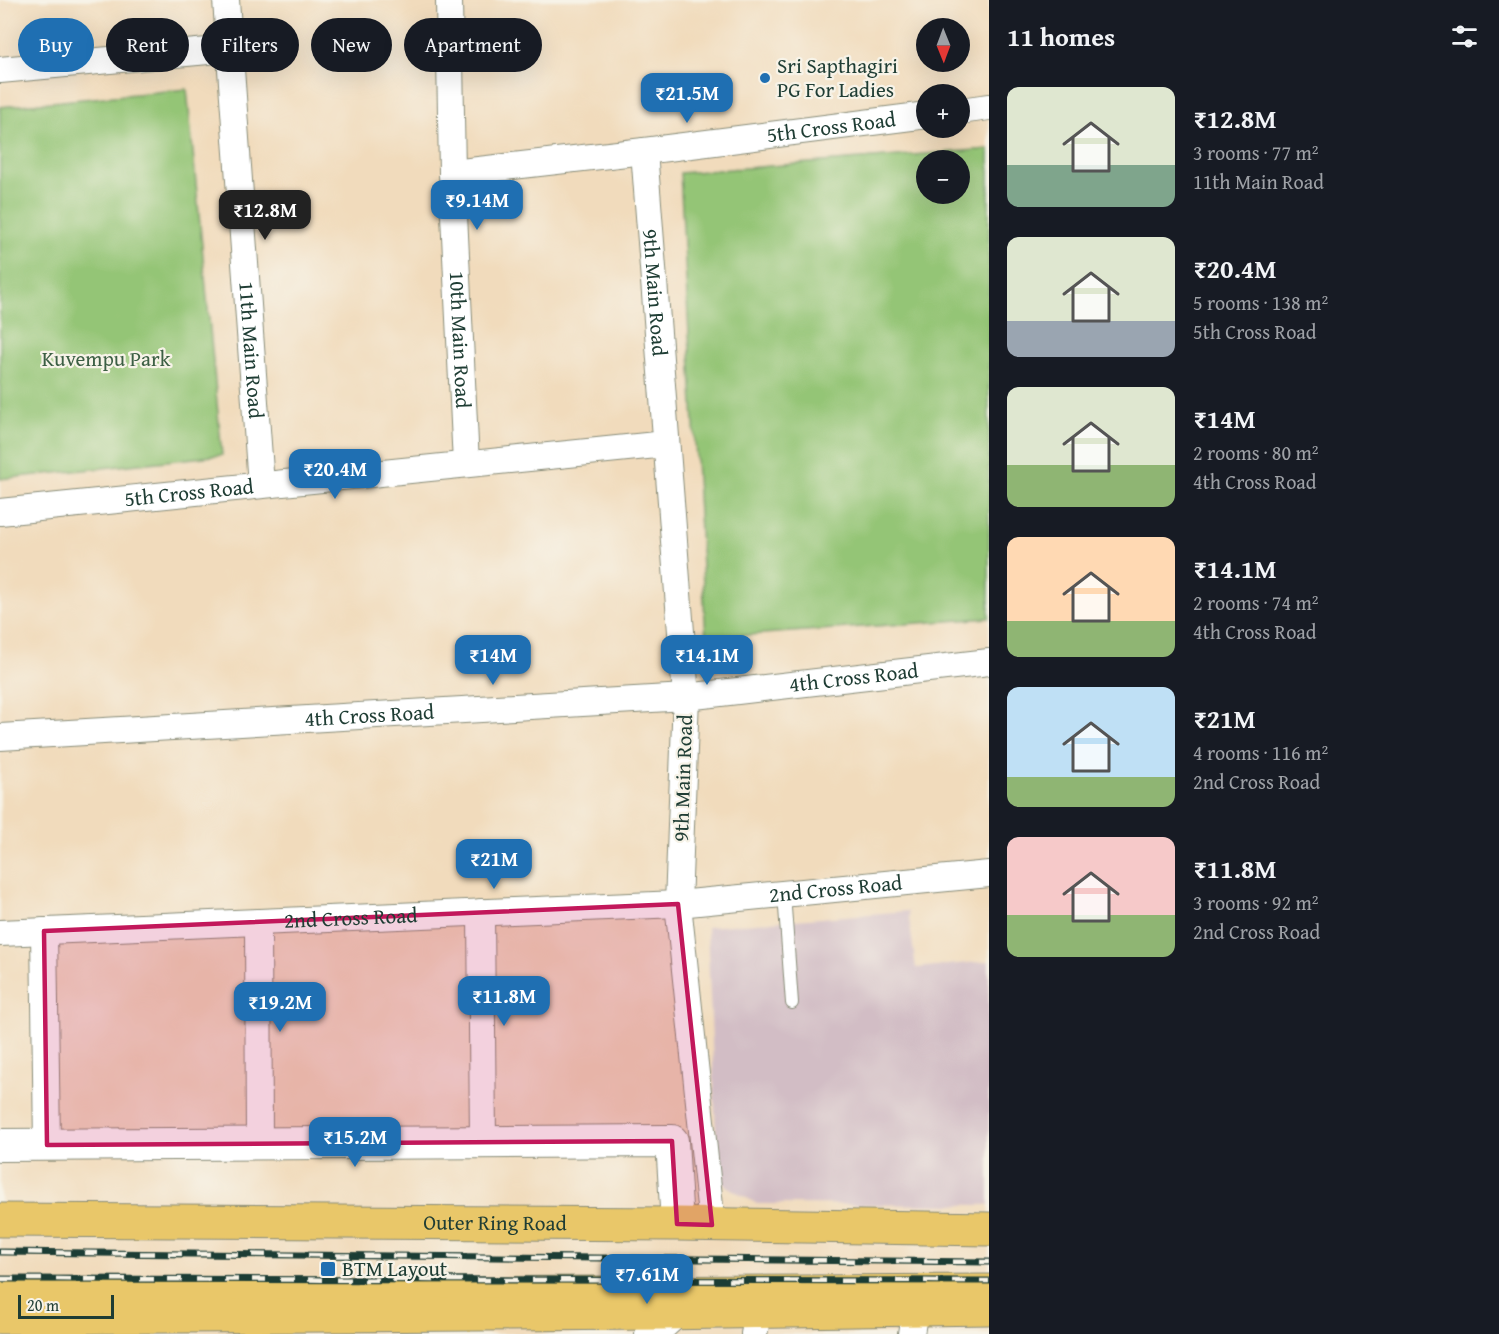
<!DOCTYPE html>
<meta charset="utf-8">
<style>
:root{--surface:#171b24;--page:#242831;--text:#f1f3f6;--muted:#9ea1a6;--accent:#1f6fb2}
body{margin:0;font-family:"Gentium Book Plus",serif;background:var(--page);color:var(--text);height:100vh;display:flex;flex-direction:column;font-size:22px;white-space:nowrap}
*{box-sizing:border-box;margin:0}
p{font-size:20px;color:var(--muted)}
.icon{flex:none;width:33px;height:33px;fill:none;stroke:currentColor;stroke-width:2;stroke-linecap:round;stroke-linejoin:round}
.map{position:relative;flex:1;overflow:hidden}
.side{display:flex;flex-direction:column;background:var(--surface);width:510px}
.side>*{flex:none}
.hud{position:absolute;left:18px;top:18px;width:570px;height:54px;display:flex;gap:12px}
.needle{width:39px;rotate:179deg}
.fabs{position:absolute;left:916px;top:18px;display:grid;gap:12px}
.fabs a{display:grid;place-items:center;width:54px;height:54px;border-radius:50%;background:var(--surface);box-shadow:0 6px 24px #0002;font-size:30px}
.scale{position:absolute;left:18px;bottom:15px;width:96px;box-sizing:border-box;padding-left:6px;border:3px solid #1f3d34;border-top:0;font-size:16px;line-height:21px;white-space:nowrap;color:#1f3d34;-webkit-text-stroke:4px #f7f3e8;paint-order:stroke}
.price{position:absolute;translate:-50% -51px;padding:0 14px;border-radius:12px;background:var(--accent);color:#fff;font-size:20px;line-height:39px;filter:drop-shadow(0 2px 3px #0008)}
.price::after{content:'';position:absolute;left:50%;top:36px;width:18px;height:14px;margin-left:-9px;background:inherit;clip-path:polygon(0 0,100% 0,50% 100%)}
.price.selected{background:#222;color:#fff}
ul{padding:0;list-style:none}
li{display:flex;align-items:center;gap:18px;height:150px;padding:0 18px}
li span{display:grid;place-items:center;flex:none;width:168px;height:120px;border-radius:12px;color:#555}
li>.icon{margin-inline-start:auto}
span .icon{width:72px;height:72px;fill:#fffc;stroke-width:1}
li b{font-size:26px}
h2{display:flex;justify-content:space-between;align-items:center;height:72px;padding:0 18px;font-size:26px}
.tag{padding:0 21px;border-radius:27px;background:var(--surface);box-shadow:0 6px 24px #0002;font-size:21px;line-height:54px}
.tag.selected{background:var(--accent);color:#fff}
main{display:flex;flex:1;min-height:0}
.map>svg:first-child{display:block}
.industrial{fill:#d2bdc5}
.green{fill:#94c576;stroke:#5a8155;stroke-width:1.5;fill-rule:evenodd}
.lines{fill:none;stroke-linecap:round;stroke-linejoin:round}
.service-casing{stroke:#888c78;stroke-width:14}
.minor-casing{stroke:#888c78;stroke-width:28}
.tertiary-casing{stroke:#888c78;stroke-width:34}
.primary-casing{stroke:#888c78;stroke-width:35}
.trunk-casing{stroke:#888c78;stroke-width:35}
.service{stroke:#fff;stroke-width:12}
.minor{stroke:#fff;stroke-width:26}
.tertiary{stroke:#fff;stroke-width:32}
.primary{stroke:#e9c769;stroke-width:33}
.trunk{stroke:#e9c769;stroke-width:33}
.rail-casing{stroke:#1f3d34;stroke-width:7}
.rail{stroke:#f7f3e8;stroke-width:4.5;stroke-dasharray:14;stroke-linecap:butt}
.marked{fill:#c2185b;fill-opacity:0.2;stroke:#c2185b;stroke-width:4.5;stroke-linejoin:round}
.poi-dot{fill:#1f6fb2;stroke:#f7f3e8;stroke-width:2}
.labels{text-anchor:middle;stroke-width:4.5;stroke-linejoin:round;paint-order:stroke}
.poi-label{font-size:21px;fill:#1f3d34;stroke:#f7f3e8;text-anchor:start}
.street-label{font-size:21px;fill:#1f3d34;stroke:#f7f3e8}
.park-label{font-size:21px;fill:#3c5f44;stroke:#f7f3e8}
</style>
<main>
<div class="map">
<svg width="989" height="1334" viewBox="0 0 989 1334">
<rect width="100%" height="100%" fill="#f7f3e8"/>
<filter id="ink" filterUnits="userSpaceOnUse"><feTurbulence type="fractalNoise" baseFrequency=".0167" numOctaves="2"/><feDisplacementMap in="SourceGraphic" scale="12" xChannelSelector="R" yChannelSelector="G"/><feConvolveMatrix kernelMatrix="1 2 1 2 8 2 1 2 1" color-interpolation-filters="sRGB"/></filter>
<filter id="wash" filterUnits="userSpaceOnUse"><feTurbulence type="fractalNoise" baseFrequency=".008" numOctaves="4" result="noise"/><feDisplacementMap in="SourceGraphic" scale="24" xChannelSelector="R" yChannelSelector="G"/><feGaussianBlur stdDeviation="1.35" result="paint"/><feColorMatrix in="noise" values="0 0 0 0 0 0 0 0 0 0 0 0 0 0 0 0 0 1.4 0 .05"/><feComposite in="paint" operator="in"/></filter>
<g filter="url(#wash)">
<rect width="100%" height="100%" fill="#f1dbbc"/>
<!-- industrial -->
<path class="industrial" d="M 908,911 L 916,968 L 989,961 L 989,1205 L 757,1204 L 718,1181 L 707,927 Z"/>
<!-- green -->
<path class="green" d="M 187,89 L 222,455 L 0,479 L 0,107 Z
M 989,149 L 989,618 L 706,638 L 680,173 ZM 927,160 L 960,160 L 960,194 L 927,194 Z"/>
</g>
<g filter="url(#ink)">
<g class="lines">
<defs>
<path id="service" d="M 784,894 L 792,1003"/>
<g id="minor">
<path id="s1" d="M 226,0 L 261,485"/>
<path id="s2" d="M 449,0 L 452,173 L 466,464"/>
<path d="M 0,70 L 230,49"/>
<path d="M 960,111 L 989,107"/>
<path id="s3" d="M 644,151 L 686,697 L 678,904 L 712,1225"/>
<path id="s4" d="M 452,173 L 644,151 L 927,115"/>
<path id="s5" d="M 0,512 L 666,444"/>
<path id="s6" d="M 0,737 L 686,697 L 989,662"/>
<path d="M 481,912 L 483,1142"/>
<path d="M 258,922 L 259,1143"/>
<path d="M 44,931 L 47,1145"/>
<path id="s7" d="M 0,933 L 678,904 L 989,874"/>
<path d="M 754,1334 L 759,1311"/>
<path d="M 911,1334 L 915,1308"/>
</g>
<path id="tertiary" d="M 0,1145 L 672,1141 L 677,1224
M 651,1334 L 675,1312"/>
<path id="primary" d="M 0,1296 L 989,1291"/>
<g id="trunk">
<path id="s8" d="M 0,1220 L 677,1224 L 989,1229"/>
<path d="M 0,1317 L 661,1313 L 989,1308"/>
</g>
</defs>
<!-- service casing -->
<use href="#service" class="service-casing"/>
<!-- minor casing -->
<use href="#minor" class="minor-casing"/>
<!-- tertiary casing -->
<use href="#tertiary" class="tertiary-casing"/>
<!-- primary casing -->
<use href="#primary" class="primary-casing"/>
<!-- trunk casing -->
<use href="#trunk" class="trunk-casing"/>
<!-- service -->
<use href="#service" class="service"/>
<!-- minor -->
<use href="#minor" class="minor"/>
<!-- tertiary -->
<use href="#tertiary" class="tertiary"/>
<!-- primary -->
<use href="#primary" class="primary"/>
<!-- trunk -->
<use href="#trunk" class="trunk"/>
<defs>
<path id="rail" d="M 0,1252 L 989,1262
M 0,1279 L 989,1281"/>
</defs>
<!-- rail casing -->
<use href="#rail" class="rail-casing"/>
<!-- rail -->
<use href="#rail" class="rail"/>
</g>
</g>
<!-- marked area -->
<path class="marked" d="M 678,904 L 712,1225 L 677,1224 L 672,1141 L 47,1145 L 44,931 Z"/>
<!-- markers -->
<g class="poi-dot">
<circle cx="765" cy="78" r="6"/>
<rect x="320" y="1261" width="16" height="16" rx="3"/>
</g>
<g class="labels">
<!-- poi labels -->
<g class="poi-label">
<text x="777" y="73">Sri Sapthagiri<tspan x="777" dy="24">PG For Ladies</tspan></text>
<text x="342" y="1276">BTM Layout</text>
</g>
<!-- street labels -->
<g class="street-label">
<text dy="7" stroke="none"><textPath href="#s4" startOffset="382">5th Cross Road</textPath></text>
<text dy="7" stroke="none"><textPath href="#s3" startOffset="142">9th Main Road</textPath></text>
<text dy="7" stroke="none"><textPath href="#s2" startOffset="340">10th Main Road</textPath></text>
<text dy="7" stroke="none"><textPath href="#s1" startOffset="351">11th Main Road</textPath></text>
<text dy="7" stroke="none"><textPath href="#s5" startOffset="190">5th Cross Road</textPath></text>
<text dy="7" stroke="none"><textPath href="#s6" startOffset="856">4th Cross Road</textPath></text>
<text dy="7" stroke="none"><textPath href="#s6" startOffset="370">4th Cross Road</textPath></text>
<text transform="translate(683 778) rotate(-88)" y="7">9th Main Road</text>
<text dy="7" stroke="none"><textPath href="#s7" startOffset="837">2nd Cross Road</textPath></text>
<text dy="7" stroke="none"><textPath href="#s7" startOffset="351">2nd Cross Road</textPath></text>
<text dy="7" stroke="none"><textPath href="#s8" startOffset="495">Outer Ring Road</textPath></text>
</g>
<!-- park labels -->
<g class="park-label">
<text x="106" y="366">Kuvempu Park</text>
</g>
</g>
</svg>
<div class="fabs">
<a><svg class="needle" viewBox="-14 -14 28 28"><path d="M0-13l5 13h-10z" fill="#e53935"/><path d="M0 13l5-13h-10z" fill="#9ea1a6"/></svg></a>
<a>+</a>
<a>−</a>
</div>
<div class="scale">20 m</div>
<b class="price" style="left:687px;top:124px">₹21.5M</b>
<b class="price" style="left:477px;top:231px">₹9.14M</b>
<b class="price selected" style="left:265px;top:241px">₹12.8M</b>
<b class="price" style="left:335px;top:500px">₹20.4M</b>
<b class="price" style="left:493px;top:686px">₹14M</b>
<b class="price" style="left:707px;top:686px">₹14.1M</b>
<b class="price" style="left:494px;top:890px">₹21M</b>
<b class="price" style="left:504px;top:1027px">₹11.8M</b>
<b class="price" style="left:280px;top:1033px">₹19.2M</b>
<b class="price" style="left:355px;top:1168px">₹15.2M</b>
<b class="price" style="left:647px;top:1305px">₹7.61M</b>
<div class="hud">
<a class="tag selected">Buy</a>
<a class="tag">Rent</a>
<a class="tag">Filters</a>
<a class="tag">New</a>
<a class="tag">Apartment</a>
</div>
</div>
<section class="side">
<h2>11 homes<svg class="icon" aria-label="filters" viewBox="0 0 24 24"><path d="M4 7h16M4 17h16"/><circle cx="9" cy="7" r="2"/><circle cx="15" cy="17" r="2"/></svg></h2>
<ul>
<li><span style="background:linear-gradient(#dfe7d0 65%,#7fa58c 0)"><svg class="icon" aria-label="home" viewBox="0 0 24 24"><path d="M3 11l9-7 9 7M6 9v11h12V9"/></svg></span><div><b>₹12.8M</b><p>3 rooms · 77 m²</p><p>11th Main Road</p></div></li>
<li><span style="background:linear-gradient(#dfe7d0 70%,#9aa5b1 0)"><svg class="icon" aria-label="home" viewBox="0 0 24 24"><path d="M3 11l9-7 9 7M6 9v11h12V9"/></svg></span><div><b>₹20.4M</b><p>5 rooms · 138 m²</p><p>5th Cross Road</p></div></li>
<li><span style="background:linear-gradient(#dfe7d0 65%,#8fb573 0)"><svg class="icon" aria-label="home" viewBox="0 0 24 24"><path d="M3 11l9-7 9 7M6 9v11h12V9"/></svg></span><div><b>₹14M</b><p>2 rooms · 80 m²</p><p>4th Cross Road</p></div></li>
<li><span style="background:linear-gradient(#ffd9b3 70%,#8fb573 0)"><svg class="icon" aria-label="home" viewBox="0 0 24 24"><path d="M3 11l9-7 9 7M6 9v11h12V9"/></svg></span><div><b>₹14.1M</b><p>2 rooms · 74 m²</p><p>4th Cross Road</p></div></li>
<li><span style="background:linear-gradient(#bfe0f5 75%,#8fb573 0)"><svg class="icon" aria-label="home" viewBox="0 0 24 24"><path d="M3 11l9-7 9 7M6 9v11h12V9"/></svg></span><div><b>₹21M</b><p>4 rooms · 116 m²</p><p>2nd Cross Road</p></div></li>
<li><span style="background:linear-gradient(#f6c9c9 65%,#8fb573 0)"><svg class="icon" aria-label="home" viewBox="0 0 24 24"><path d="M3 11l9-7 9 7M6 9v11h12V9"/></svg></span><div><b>₹11.8M</b><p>3 rooms · 92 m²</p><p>2nd Cross Road</p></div></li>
</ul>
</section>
</main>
